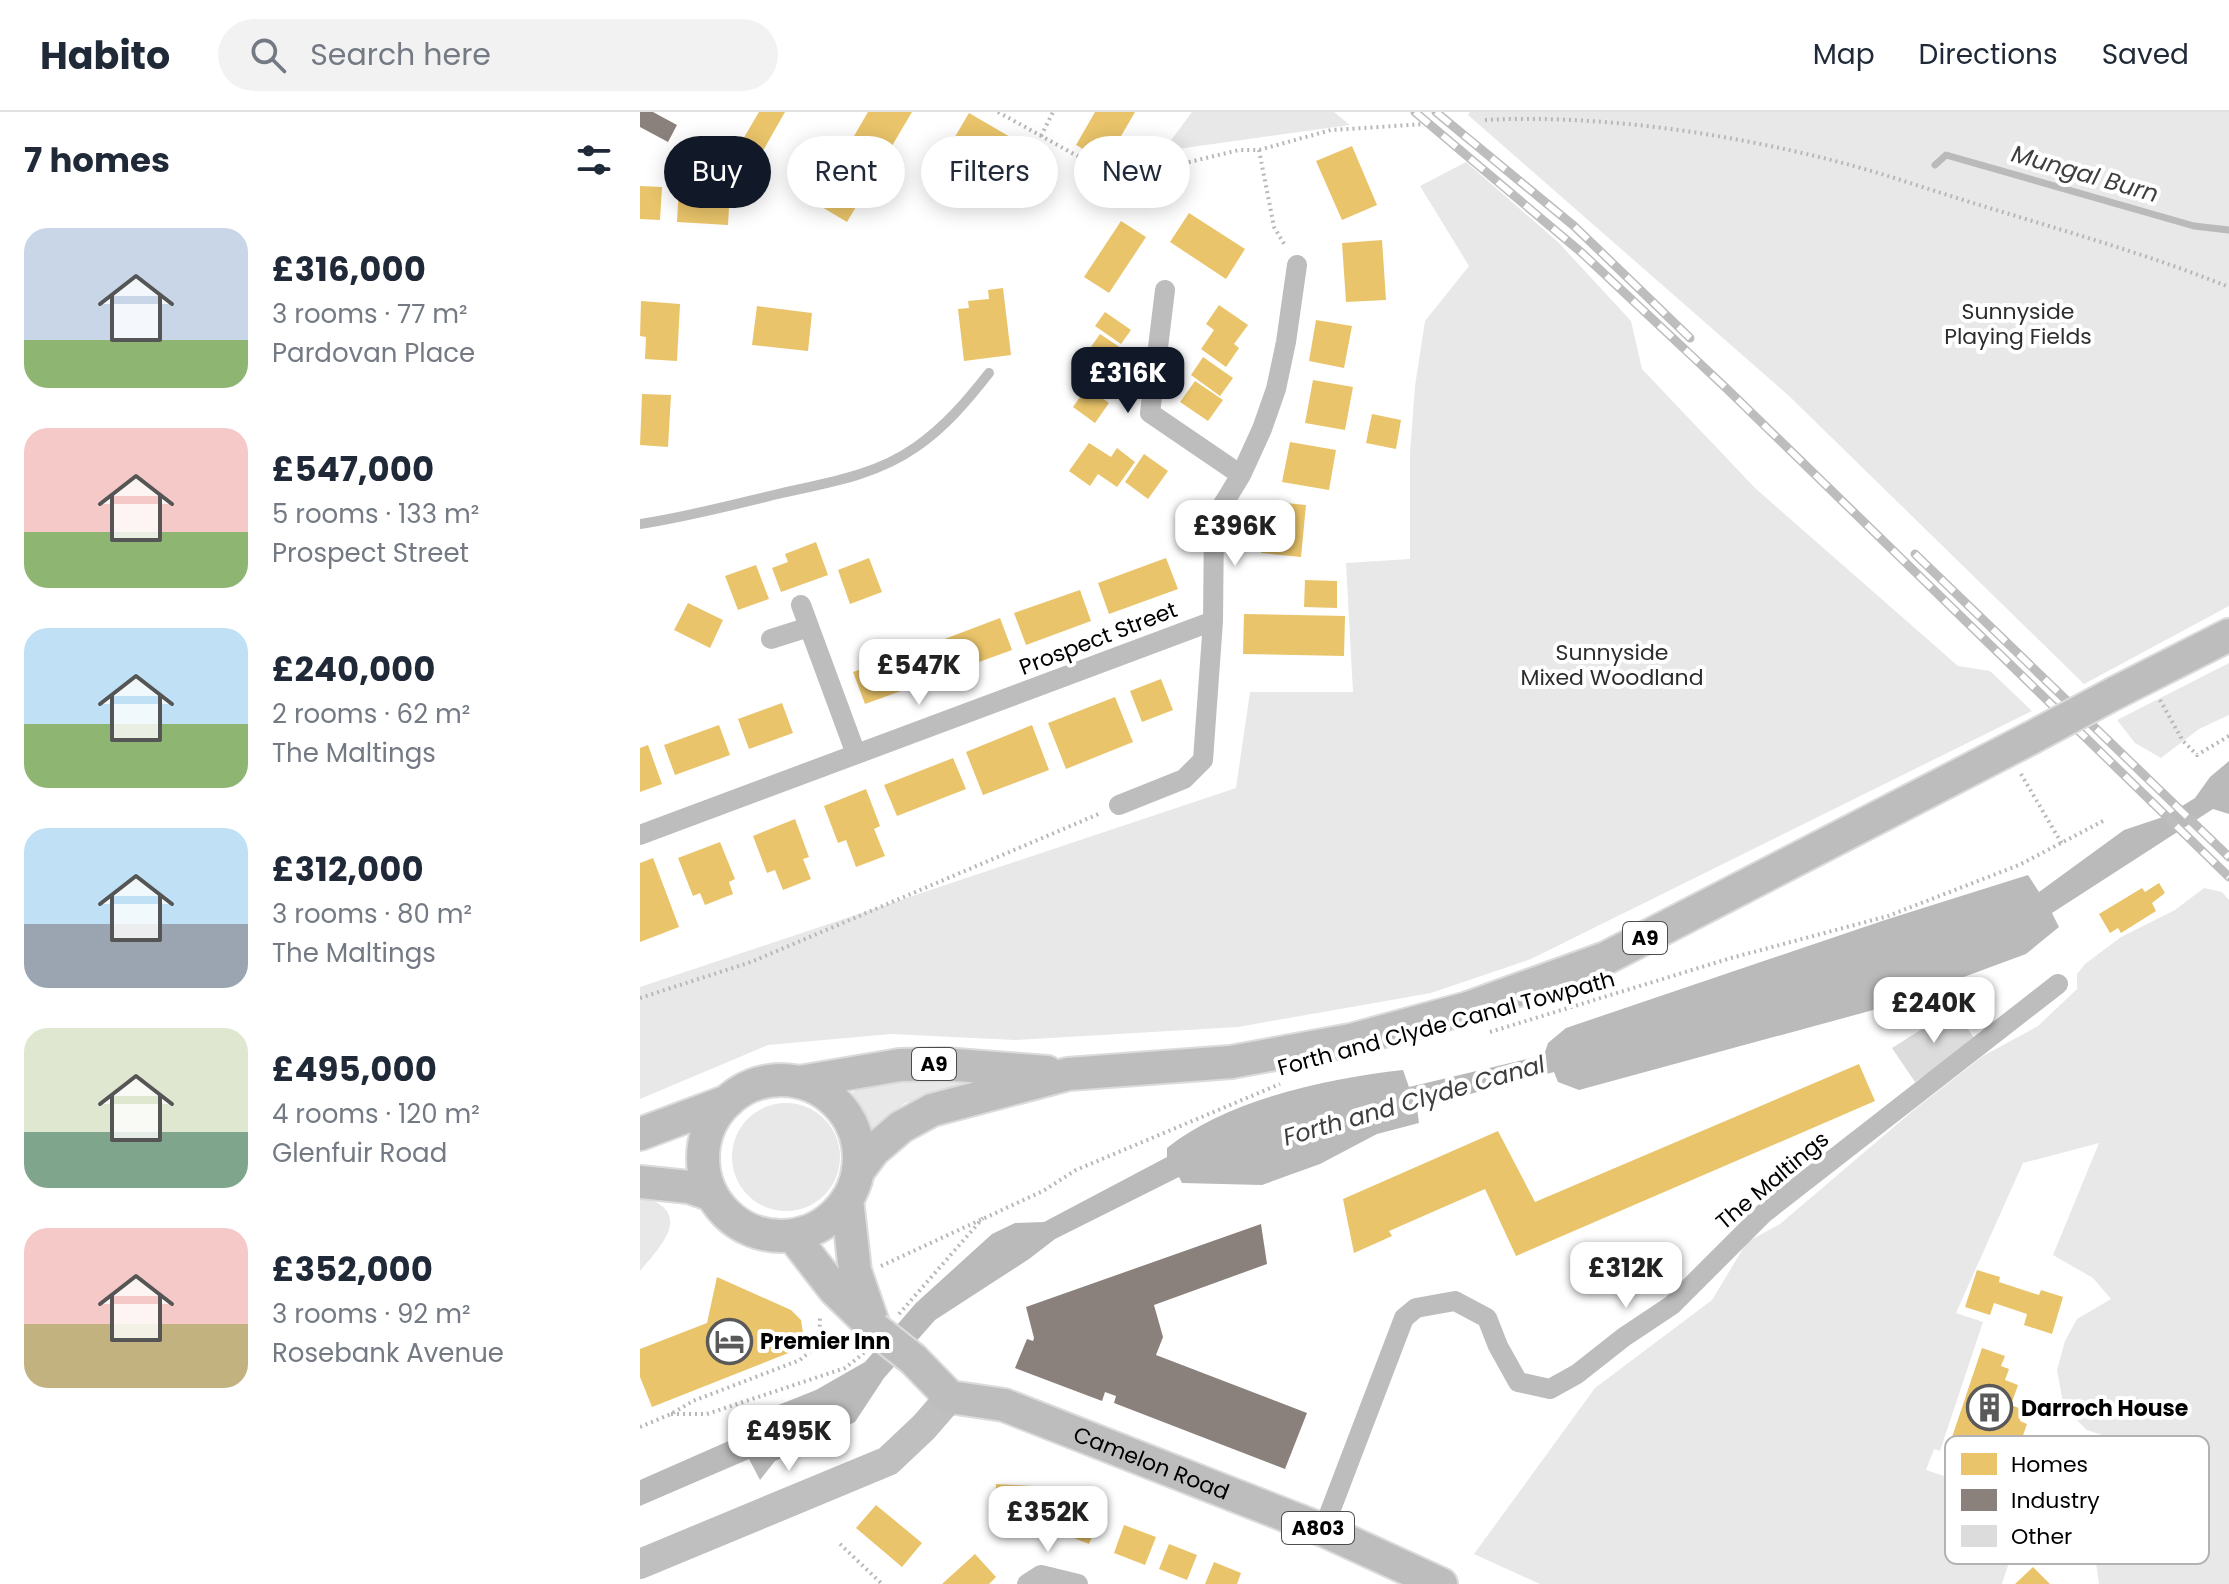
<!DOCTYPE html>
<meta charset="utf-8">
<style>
:root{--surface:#fff;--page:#f2f2f3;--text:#1f2937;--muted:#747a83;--line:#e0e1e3;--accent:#111827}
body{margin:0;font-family:Poppins,sans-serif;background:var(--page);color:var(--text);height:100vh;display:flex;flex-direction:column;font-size:30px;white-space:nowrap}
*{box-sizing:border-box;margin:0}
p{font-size:26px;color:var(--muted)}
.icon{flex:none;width:44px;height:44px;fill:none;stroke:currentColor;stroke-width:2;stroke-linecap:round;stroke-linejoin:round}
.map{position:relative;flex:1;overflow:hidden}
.panel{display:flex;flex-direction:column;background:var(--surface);width:640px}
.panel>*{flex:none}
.guide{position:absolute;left:24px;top:24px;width:760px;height:72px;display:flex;gap:16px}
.price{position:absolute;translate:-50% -68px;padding:0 18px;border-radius:16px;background:#fff;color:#222;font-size:26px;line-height:52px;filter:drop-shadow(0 2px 4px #0008)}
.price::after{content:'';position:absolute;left:50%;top:48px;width:24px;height:18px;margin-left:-12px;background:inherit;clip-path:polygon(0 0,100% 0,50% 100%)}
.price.active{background:var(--accent);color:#fff}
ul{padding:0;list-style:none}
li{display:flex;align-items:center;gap:24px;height:200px;padding:0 24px}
li span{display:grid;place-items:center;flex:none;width:224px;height:160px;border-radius:24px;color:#555}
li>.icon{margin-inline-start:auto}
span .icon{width:96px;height:96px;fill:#fffc;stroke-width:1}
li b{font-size:34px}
h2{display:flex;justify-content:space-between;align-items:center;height:96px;padding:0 24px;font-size:34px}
.chip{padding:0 28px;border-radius:36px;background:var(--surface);box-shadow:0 4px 20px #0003;font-size:28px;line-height:72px}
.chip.active{background:var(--accent);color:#fff}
header{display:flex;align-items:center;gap:48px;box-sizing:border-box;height:112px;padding:0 40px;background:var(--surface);border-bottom:2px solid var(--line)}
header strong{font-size:38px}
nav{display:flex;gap:44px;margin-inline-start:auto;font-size:28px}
.search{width:560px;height:72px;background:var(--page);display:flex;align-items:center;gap:20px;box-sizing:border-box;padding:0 28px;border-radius:44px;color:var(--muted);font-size:30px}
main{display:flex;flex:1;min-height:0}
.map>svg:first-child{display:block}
.green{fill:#e8e8e8}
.water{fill:#bababa}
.homes{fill:#e9c46a}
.industry{fill:#8a817c}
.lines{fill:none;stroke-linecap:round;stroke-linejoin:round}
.stream{stroke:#bababa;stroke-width:7}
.building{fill:#dcdcdc}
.primary-casing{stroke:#dbdbdb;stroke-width:36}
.path{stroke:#b8b8b8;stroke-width:4;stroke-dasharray:2 4;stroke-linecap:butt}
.service{stroke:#bdbdbd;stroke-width:10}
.minor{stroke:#bdbdbd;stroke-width:20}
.secondary{stroke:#bfbfbf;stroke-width:30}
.primary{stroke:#bdbdbd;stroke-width:32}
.rail-casing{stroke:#bdbdbd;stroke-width:9}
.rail{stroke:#fff;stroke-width:6;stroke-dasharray:18;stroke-linecap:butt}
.primary-bridge-casing{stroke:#dbdbdb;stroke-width:36;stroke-linecap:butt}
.primary-bridge{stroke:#bdbdbd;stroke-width:32}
.labels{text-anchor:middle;stroke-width:8;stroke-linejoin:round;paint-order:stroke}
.shield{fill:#fff;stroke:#4c4c4c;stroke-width:2}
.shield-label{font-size:20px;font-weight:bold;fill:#000}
.park-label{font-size:22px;fill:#2d2d2d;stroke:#fff}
.street-label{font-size:22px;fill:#000;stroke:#fff}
.poi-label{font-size:22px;font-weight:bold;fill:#000;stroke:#fff;text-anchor:start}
.water-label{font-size:24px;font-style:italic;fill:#3e3e3e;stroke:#fff}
.key{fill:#fff;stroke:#b2b2b2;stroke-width:2}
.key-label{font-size:22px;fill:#000}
</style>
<header>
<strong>Habito</strong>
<div class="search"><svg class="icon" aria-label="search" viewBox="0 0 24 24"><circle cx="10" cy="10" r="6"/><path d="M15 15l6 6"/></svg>Search here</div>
<nav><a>Map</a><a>Directions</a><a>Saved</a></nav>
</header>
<main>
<section class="panel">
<h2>7 homes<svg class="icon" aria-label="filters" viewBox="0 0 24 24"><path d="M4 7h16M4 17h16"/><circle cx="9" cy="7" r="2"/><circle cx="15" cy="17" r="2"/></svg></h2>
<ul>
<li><span style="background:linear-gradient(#c9d6e8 70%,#8fb573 0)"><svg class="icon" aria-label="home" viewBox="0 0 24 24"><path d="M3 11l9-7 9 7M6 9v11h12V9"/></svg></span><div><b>£316,000</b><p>3 rooms · 77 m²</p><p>Pardovan Place</p></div></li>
<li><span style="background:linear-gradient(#f6c9c9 65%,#8fb573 0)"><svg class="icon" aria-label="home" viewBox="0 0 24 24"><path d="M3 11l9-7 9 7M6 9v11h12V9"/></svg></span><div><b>£547,000</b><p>5 rooms · 133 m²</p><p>Prospect Street</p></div></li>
<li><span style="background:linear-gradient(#bfe0f5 60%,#8fb573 0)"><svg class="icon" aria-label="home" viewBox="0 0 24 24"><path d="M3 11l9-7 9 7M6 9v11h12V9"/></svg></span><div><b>£240,000</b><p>2 rooms · 62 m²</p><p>The Maltings</p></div></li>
<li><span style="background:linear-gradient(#bfe0f5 60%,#9aa5b1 0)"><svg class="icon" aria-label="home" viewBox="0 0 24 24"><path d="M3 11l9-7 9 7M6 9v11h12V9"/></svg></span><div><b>£312,000</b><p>3 rooms · 80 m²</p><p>The Maltings</p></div></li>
<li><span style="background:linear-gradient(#dfe7d0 65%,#7fa58c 0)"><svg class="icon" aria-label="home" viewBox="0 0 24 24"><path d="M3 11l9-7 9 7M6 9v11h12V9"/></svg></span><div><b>£495,000</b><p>4 rooms · 120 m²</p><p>Glenfuir Road</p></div></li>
<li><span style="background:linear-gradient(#f6c9c9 60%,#c2b280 0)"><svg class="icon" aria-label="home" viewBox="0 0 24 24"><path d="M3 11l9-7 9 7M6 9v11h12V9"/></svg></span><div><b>£352,000</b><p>3 rooms · 92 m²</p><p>Rosebank Avenue</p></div></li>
</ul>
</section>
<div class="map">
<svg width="1589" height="1472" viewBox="0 0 1589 1472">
<rect width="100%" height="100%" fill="#fff"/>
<!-- green -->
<path class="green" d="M 552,0 L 694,0 L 710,13 L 523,39 Z
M 830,0 L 1589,0 L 1589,494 L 1444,572 L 1148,283 L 828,3 Z
M 826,50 L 918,130 L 991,209 L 1002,257 L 1115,376 L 1318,554 L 1350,559 L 1392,599 L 891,847 L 791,881 L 598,915 L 375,928 L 251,922 L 128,933 L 0,987 L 0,875 L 596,676 L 610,580 L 713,580 L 706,451 L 770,447 L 770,341 L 775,274 L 785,209 L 829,154 L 780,74 Z
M 1589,551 L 1589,603 L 1559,617 L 1521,646 L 1495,631 L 1477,608 Z
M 1564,776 L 1582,780 L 1589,788 L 1589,1472 L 1459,1472 L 1456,1451 L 1442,1409 L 1457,1383 L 1475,1386 L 1503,1356 L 1503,1344 L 1489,1332 L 1447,1318 L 1424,1296 L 1417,1258 L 1425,1229 L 1437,1207 L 1471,1187 L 1453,1166 L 1413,1143 L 1459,1031 L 1383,1051 L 1316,1201 L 1343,1210 L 1300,1339 L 1294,1337 L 1286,1358 L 1388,1392 L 1362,1472 L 900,1472 L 834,1442 L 955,1276 L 1072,1188 L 1107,1130 L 1140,1112 L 1275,997 L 1343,944 L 1398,914 L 1437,877 L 1437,862 L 1445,852 L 1481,825 L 1535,798 Z
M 339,964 L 341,970 L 265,991 L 231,1019 L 207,983 L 236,969 Z
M92 1045a54 54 0 1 1 108 0a54 54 0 1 1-108 0Z
M 0,1084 C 54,1099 24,1131 0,1159 Z"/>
<!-- water -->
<path class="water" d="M 1589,649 L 1589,702 L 1573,697 L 1412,801 L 1419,815 L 1386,842 L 1237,897 L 939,978 L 918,970 L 914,960 L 777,996 L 779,1011 L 737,1022 L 680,1052 L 622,1073 L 542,1071 L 539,1065 L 415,1127 L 389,1147 L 295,1208 L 244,1266 L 215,1310 L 135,1349 L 120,1368 L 109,1347 L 0,1394 L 0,1368 L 100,1324 L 96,1310 L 176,1278 L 225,1250 L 276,1191 L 352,1122 L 375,1111 L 404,1110 L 527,1045 L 527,1036 C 586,988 689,966 763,958 L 769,975 L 904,943 L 908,931 L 926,916 L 1245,808 L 1388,763 L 1399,780 L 1484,718 L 1526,704 L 1555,686 L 1570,665 Z"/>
<!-- homes -->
<path class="homes" d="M 119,0 L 145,0 L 116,51 L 96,39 Z
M 228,0 L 272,0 L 207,110 L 175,91 Z
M 455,0 L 495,0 L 466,50 L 436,33 Z
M 329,1 L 403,44 L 387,71 L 313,28 Z
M 712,34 L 737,93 L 702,108 L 676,49 Z
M 39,73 L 90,76 L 88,113 L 37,110 Z
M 0,74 L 22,75 L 20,108 L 0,107 Z
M 549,101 L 605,137 L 586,167 L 530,130 Z
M 481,109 L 506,125 L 469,181 L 444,165 Z
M 742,128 L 746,188 L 706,190 L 702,131 Z
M 363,176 L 371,243 L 324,249 L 318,197 L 329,196 L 328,189 L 349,187 L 348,178 Z
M 1,189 L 40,192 L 37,249 L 5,247 L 6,225 L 0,224 Z
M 579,193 L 608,213 L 594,232 L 599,236 L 586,255 L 561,237 L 574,218 L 566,212 Z
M 117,194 L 172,201 L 168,239 L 112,233 Z
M 465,200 L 491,218 L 481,232 L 455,214 Z
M 676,208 L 712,214 L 704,256 L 669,249 Z
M 460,222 L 487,240 L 473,260 L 446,242 Z
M 563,245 L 593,266 L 580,284 L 551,263 Z
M 449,250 L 478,269 L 466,286 L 437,266 Z
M 673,268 L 713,275 L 705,318 L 665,311 Z
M 555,269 L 583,288 L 568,309 L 540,290 Z
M 447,275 L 469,291 L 455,311 L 433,295 Z
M 2,282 L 31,283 L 28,335 L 0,333 Z
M 732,302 L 761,308 L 756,337 L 726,331 Z
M 650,330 L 696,338 L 689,378 L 642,370 Z
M 449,331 L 471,345 L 477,336 L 495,350 L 477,375 L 458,362 L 450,374 L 429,359 Z
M 504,342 L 528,359 L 508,387 L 485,370 Z
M 625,389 L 666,393 L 661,445 L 621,441 L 622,430 L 593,427 L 596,396 L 625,399 Z
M 176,430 L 188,463 L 141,480 L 132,456 L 148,450 L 145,442 Z
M 229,446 L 242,480 L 210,492 L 198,458 Z
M 526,446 L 538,477 L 469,502 L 458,471 Z
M 116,453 L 129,487 L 98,498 L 85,464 Z
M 665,468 L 697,469 L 697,496 L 664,495 Z
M 440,478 L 451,509 L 386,533 L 374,501 Z
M 48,491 L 83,508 L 70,536 L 34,518 Z
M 604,502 L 705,504 L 704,544 L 603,542 Z
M 360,506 L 372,538 L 306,562 L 294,531 Z
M 282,535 L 294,567 L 225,592 L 213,560 Z
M 521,567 L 533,598 L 502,610 L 490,579 Z
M 475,585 L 493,630 L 426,657 L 408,611 Z
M 142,591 L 153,621 L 109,637 L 98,607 Z
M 79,613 L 90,643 L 35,663 L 24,633 Z
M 392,613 L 409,658 L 343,683 L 326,640 Z
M 8,633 L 22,672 L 0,680 L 0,636 Z
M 313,646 L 326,677 L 257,704 L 244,673 Z
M 226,677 L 240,714 L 234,717 L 245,744 L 216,755 L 206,728 L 198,731 L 184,694 Z
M 155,707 L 169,745 L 163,747 L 171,767 L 143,778 L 135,758 L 127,761 L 113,724 Z
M 80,730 L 95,767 L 89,770 L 93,782 L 65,793 L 60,781 L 53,784 L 38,746 Z
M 13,746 L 39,815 L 0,830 L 0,751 Z
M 1519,771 L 1525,781 L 1512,791 L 1516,799 L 1481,821 L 1478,816 L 1470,821 L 1459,802 L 1502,776 L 1505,780 Z
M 1219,952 L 1235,989 L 876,1144 L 845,1077 L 749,1119 L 752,1124 L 714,1141 L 703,1087 L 858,1019 L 895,1090 Z
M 1337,1158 L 1360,1165 L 1359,1170 L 1399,1183 L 1401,1178 L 1423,1185 L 1412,1222 L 1384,1213 L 1387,1202 L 1354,1191 L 1350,1203 L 1325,1195 Z
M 77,1165 L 151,1198 L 161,1208 L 163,1221 L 151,1240 L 12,1295 L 0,1265 L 0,1237 L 67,1211 Z
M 1342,1236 L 1365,1244 L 1361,1254 L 1369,1257 L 1365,1268 L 1378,1273 L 1371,1293 L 1384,1298 L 1380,1309 L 1387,1312 L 1379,1335 L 1373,1333 L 1365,1356 L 1308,1337 Z
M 356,1372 L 410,1375 L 408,1416 L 354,1414 Z
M 236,1393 L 282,1431 L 262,1455 L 216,1416 Z
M 429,1393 L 460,1405 L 449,1432 L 418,1420 Z
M 484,1413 L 516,1425 L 505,1453 L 474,1441 Z
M 529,1432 L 557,1443 L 547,1468 L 519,1457 Z
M 335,1442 L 356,1465 L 349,1472 L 302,1472 Z
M 574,1450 L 601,1461 L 597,1472 L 565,1472 Z
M 1393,1455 L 1410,1472 L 1375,1472 Z"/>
<!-- industry -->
<path class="industry" d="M 0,0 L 13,0 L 37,13 L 28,30 L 0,15 Z
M 621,1112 L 627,1152 L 514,1193 L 523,1225 L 516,1243 L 667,1301 L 645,1357 L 474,1291 L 476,1284 L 465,1280 L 462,1289 L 375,1256 L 387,1227 L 393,1229 L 394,1226 L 386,1195 Z"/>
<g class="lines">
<!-- stream -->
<path class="stream" d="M 1295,53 L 1306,43 L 1554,114 L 1589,118"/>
</g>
<!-- building -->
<path class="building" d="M 1314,897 L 1336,929 L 1275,970 L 1252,936 Z"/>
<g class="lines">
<defs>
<g id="primary">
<path d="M 1475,581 L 1589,523"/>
<circle cx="141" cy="1046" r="78"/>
<path d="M 160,970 L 260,953 L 304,952 L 407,960"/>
<path d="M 0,1022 L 88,989"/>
<path d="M 218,1059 L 234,1038 L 261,1015 L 292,998 L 428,962 L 591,950 L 711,928 L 828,896 L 966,846 L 1391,626"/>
<path d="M 0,1070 L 49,1075 L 72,1083"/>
<path d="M 207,1088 L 215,1159 L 235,1217"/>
<path d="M 153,1124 L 194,1177 L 230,1212"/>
<path id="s1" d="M 273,1247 L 310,1285 L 364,1293 L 683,1418 L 801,1472"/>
</g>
</defs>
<!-- primary casing -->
<use href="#primary" class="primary-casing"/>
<!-- path -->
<path class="path" d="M 358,0 L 479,67 L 599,38 L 619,38 L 691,18 L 786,12
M 845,8 C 957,2 1086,21 1195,49 C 1246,62 1296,80 1346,95 C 1428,120 1510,143 1589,175
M 401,24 L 413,0
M 619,38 L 634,115 L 646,135
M 1520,588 L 1543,629 L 1557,643 L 1589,624
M 1381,662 L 1422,732
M 0,886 L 111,850 L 461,701
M 850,920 L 1091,846 L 1248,804 L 1379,753 L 1465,708
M 241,1154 L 403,1079 L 436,1058 L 640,972
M 259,1202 L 343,1106
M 31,1302 L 67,1302 L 205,1256 L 224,1241
M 0,1315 L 31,1302 L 53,1289 L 160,1248 L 179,1232 L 180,1205
M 200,1432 L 242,1472"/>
<!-- service -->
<path class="service" d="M 0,412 C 47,405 92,393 138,382 C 186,371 235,364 276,335 C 305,315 327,289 349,261"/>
<!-- minor -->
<path class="minor" d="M 525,178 L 510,301 L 601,363
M 161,493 L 216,642
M 131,527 L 169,515
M 479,693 L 544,667 L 563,648 L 573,509 L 574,407 L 601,363 L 622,317 L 636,277 L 646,230 L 657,153
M 0,723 L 573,509
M 683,1418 L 764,1206 L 776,1196 L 815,1189 L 847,1206 L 858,1234 L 878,1270 L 910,1277 L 937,1262 L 984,1225 L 1032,1193 L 1124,1101 L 1418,872
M 387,1472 L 401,1463 L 438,1472"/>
<!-- secondary -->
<path class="secondary" d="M 0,1452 L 248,1349 L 284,1315 L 310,1285"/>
<!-- primary -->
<use href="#primary" class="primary"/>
<defs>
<path id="rail" d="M 775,0 L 942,141 L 1086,276 L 1589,765
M 796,0 L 934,114 L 1050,226
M 1275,442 L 1589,745"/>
</defs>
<!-- rail casing -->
<use href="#rail" class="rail-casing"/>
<!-- rail -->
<use href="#rail" class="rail"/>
<defs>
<path id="primary-bridge" d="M 1391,626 L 1475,581
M 235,1217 L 273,1247"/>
</defs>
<!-- primary-bridge casing -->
<use href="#primary-bridge" class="primary-bridge-casing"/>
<!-- primary-bridge -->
<use href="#primary-bridge" class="primary-bridge"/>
</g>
<!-- icons -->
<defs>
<symbol id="hotel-ring" viewBox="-11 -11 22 22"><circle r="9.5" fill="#fff" stroke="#595959" stroke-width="1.5"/><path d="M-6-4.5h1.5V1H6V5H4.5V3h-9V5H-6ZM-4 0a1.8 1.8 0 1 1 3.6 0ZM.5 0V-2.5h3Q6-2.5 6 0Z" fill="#595959"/></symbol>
<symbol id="building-ring" viewBox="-11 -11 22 22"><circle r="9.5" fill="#fff" stroke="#595959" stroke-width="1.5"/><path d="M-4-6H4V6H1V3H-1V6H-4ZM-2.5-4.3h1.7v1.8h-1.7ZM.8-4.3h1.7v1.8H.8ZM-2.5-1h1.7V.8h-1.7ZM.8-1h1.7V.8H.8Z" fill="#595959"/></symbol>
</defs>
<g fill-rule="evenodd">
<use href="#hotel-ring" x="64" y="1204" width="51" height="51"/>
<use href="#building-ring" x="1324" y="1270" width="51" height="51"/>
</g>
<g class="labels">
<!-- shield labels -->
<g class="shield">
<rect x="983" y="810" width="44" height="32" rx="6"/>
<rect x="272" y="936" width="44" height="32" rx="6"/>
<rect x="642" y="1400" width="72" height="32" rx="6"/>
</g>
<g class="shield-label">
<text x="1005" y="833">A9</text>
<text x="294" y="959">A9</text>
<text x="678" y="1423">A803</text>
</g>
<!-- park labels -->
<g class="park-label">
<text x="1378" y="207">Sunnyside<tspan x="1378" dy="25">Playing Fields</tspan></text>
<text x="972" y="548">Sunnyside<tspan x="972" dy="25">Mixed Woodland</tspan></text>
</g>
<!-- street labels -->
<g class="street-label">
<text transform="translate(458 526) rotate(-21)" y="8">Prospect Street</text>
<text transform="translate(806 911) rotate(-15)" y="8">Forth and Clyde Canal Towpath</text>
<text transform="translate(1132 1068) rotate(-40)" y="8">The Maltings</text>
<text dy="8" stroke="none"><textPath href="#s1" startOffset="266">Camelon Road</textPath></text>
</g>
<!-- poi labels -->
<g class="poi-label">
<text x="120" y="1237">Premier Inn</text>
<text x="1381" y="1304">Darroch House</text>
</g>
<!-- water labels -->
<g class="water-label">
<text transform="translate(1445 62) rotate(16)" y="8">Mungal Burn</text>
<text transform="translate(774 989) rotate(-16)" y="8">Forth and Clyde Canal</text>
</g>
</g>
<!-- legend -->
<rect x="1305" y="1324" width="264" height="128" rx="12" class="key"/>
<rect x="1321" y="1341" width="36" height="22" fill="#e9c46a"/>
<rect x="1321" y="1377" width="36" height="22" fill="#8a817c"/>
<rect x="1321" y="1413" width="36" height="22" fill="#dcdcdc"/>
<g class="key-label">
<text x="1371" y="1360">Homes</text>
<text x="1371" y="1396">Industry</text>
<text x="1371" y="1432">Other</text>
</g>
</svg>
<b class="price active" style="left:488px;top:303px">£316K</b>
<b class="price" style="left:595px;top:456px">£396K</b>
<b class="price" style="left:279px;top:595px">£547K</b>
<b class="price" style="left:1294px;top:933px">£240K</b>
<b class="price" style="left:986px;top:1198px">£312K</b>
<b class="price" style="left:149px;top:1361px">£495K</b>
<b class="price" style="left:408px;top:1442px">£352K</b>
<div class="guide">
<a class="chip active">Buy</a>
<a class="chip">Rent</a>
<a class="chip">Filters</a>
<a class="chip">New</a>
</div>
</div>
</main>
